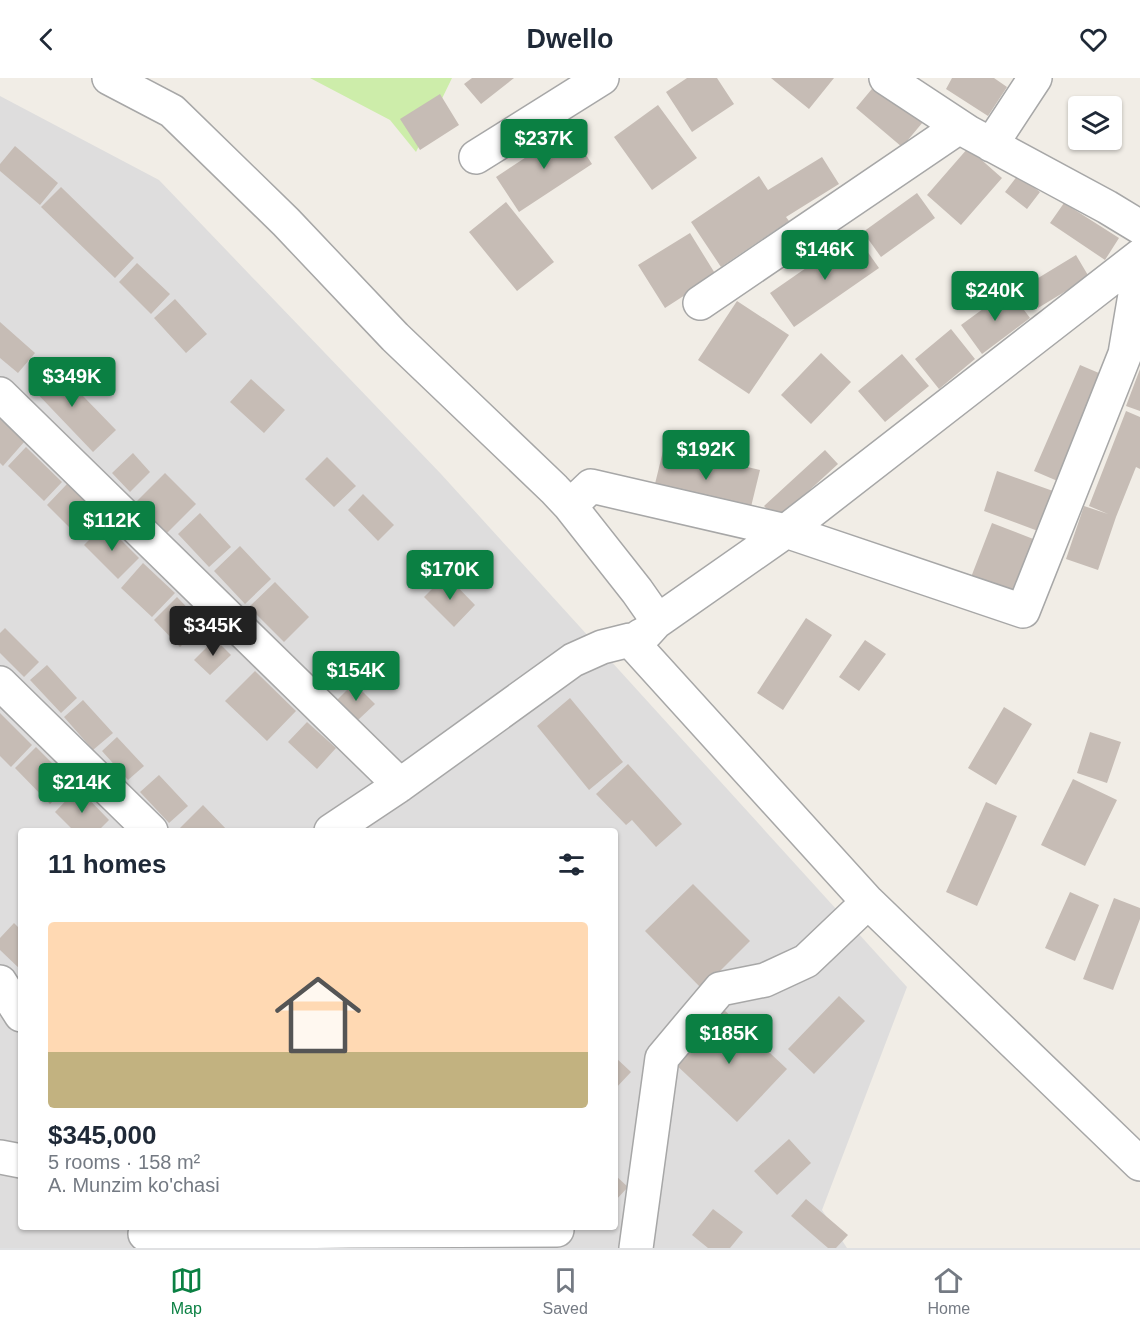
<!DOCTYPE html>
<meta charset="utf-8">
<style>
:root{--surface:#fff;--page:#f2f2f3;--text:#1f2937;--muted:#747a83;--line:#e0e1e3;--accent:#0b8043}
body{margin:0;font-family:Arial,sans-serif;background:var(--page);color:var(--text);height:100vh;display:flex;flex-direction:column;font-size:22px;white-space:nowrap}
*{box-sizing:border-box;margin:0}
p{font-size:20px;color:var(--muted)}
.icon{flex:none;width:33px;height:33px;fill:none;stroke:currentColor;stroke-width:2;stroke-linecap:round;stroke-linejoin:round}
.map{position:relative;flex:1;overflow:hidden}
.side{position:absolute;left:18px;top:750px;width:600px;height:402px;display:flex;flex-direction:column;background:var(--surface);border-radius:6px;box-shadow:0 2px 4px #0004}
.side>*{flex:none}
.tools{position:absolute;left:1068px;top:18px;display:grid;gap:12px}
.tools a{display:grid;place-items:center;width:54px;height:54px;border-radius:6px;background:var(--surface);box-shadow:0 2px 4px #0004;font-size:30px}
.price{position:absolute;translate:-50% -51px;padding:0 14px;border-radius:6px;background:var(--accent);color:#fff;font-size:20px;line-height:39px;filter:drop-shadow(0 2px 3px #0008)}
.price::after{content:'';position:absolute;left:50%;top:36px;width:18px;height:14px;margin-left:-9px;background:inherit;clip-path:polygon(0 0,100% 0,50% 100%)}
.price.active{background:#222;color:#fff}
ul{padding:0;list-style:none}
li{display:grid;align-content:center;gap:12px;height:318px;padding:0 30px}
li+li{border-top:2px solid var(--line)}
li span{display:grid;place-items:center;height:186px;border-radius:6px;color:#555}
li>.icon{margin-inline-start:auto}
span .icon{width:108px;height:108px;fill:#fffc;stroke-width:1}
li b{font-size:26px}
h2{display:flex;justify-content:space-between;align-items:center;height:72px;padding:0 30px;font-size:26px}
header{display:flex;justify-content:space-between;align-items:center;height:78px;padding:0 30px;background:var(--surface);font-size:27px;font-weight:700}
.menu{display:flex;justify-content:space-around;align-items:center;height:84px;border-top:2px solid var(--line);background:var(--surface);font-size:16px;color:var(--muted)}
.menu a{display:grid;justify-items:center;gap:3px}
.menu .active{color:var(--accent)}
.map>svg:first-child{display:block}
.residential{fill:#dedddd;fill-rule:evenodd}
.grass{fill:#cdedaa}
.building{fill:#c6bcb5}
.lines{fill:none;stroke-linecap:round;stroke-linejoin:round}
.minor-casing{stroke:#a7a7a7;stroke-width:36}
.minor{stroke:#fff;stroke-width:33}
</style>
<header><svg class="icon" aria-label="back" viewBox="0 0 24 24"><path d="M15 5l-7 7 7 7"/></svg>Dwello<svg class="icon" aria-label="heart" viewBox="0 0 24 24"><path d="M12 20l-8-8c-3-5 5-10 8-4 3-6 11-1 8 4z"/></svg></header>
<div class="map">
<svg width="1140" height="1170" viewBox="0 0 1140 1170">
<rect width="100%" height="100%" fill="#f1ede6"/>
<!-- residential -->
<path class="residential" d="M 0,18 L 159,102 L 441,396 L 907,909 L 822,1132 L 847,1170 L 0,1170 ZM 21,753 L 615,753 L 615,1149 L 21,1149 Z"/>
<!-- grass -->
<path class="grass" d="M 310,0 L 452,0 L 416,74 L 390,42 Z"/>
<!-- building -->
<path class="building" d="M 472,0 L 514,0 L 481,26 L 464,6 Z
M 687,0 L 717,0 L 734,26 L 692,54 L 666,14 Z
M 771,0 L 834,0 L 809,31 Z
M 952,0 L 994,0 L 1007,9 L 988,38 L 946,11 Z
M 876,6 L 923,44 L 902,69 L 856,30 Z
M 440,16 L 459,47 L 420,72 L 400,41 Z
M 658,27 L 697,80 L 652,112 L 614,59 Z
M 569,51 L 592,86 L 519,134 L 496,99 Z
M 15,68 L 58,105 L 40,127 L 0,93 L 0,86 Z
M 968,70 L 1002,100 L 961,147 L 927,117 Z
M 822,79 L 839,106 L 786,139 L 789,143 L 721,189 L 691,144 L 759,98 L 768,112 Z
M 1018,97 L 1040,114 L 1027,131 L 1005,114 Z
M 61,109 L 134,180 L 115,200 L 41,129 Z
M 917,115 L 935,140 L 881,179 L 863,154 Z
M 506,124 L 554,184 L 517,213 L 469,154 Z
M 1064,125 L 1119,160 L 1105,182 L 1050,145 Z
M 690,155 L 716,197 L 665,230 L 638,187 Z
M 855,156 L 879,190 L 794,249 L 770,215 Z
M 1076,177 L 1089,199 L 1038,230 L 1025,208 Z
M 137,185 L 170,216 L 151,236 L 119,204 Z
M 1009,212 L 1030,240 L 982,276 L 961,247 Z
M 175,221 L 207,256 L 186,275 L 154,240 Z
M 737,223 L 789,257 L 749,316 L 698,282 Z
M 0,244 L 35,275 L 18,295 L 0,280 Z
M 951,251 L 975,281 L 939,311 L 915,281 Z
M 821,275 L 851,304 L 811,346 L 781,317 Z
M 902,276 L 929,308 L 885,344 L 858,313 Z
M 51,285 L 116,352 L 93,374 L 29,307 Z
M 1080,287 L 1106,298 L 1060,404 L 1034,393 Z
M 1140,291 L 1140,333 L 1126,328 Z
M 251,301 L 285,332 L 264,355 L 230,324 Z
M 1126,333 L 1140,339 L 1140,391 L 1136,389 L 1116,439 L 1098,492 L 1066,481 L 1084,428 L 1108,436 L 1089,428 Z
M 0,341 L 25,363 L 3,388 L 0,385 Z
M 26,369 L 62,404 L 44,423 L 8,388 Z
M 664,369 L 760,392 L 749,437 L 653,414 Z
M 825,372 L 838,386 L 777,442 L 764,428 Z
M 133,375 L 150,394 L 130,414 L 112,395 Z
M 327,379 L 356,408 L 334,429 L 305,401 Z
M 997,393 L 1053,413 L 1038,453 L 984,433 Z
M 165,395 L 196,426 L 165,457 L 134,426 Z
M 67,406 L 101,439 L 80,460 L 47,427 Z
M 363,416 L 394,447 L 378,463 L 348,432 Z
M 200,435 L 231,469 L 209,489 L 178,456 Z
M 992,445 L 1041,464 L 1017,526 L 968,507 Z
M 105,446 L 139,480 L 118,501 L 84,467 Z
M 240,468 L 271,501 L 245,526 L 214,493 Z
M 143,485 L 175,515 L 152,539 L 121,510 Z
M 446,497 L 475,527 L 454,549 L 424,519 Z
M 275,504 L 309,539 L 284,564 L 249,529 Z
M 177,519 L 203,546 L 180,569 L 154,542 Z
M 806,540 L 832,557 L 783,632 L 757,615 Z
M 5,550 L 39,584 L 24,599 L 0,575 L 0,555 Z
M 215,561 L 231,577 L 210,597 L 194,582 Z
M 865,562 L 886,576 L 859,613 L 839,599 Z
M 47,587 L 77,620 L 61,635 L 30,602 Z
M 255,593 L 296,633 L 267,663 L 225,623 Z
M 354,605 L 375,626 L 358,642 L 337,622 Z
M 570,620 L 623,684 L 589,712 L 537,648 Z
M 83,622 L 113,655 L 93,672 L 64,639 Z
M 1004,629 L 1032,646 L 996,707 L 968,690 Z
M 0,635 L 32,667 L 11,689 L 0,678 Z
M 307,644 L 336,670 L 317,691 L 288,664 Z
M 1090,654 L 1121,664 L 1107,705 L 1077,695 Z
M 117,659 L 144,688 L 128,702 L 102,673 Z
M 36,669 L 72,705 L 50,726 L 15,690 Z
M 628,686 L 682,746 L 656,769 L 632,742 L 626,747 L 596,716 Z
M 159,697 L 188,728 L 169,745 L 140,714 Z
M 1073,701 L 1117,722 L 1085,788 L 1041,767 Z
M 78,710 L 109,742 L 98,753 L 74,753 L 55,734 Z
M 986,724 L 1017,738 L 977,828 L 946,814 Z
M 203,727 L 228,753 L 180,753 L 178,752 Z
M 693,806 L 750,863 L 702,911 L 645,853 Z
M 1070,814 L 1099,827 L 1075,883 L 1045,870 Z
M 1114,820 L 1140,830 L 1140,841 L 1113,912 L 1083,901 Z
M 14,845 L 21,852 L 21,892 L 0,872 L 0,860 Z
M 839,918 L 865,943 L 814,996 L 788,971 Z
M 722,930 L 787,991 L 737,1044 L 672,983 Z
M 615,979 L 631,994 L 615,1011 Z
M 789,1061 L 811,1085 L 777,1117 L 754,1093 Z
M 615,1097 L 628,1109 L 615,1123 Z
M 806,1121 L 848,1157 L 836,1170 L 828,1170 L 791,1138 Z
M 713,1131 L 743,1154 L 730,1170 L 708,1170 L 692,1157 Z"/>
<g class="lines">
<defs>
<path id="minor" d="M 109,0 L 172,33 L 286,144 L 395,259 L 554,411 L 570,428 L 591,408 L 786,453 L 1023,533 L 1125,276 L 1140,187
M 886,0 L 968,54 L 1107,129 L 1140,149
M 991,67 L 1035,0
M 476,79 L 602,0
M 700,225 L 959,49
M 0,316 L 400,707
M 570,428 L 637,513 L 651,533 L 656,544 L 646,555 L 640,558
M 656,544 L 786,453 L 1140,178
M 0,605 L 151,753
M 331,753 L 400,707 L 573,582 L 602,569 L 630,562 L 868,824 L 1140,1086
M 0,904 L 21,937
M 0,1079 L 21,1083
M 145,1156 L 349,1153 L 557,1152
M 636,1170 L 662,980 L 720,911 L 765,902 L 806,883 L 868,824"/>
</defs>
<!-- minor casing -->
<use href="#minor" class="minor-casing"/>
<!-- minor -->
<use href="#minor" class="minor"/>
</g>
</svg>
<div class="tools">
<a><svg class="icon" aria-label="layers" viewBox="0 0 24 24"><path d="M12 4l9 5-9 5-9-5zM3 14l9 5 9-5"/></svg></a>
</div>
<b class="price" style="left:544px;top:92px">$237K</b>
<b class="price" style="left:825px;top:203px">$146K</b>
<b class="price" style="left:995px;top:244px">$240K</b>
<b class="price" style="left:72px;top:330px">$349K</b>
<b class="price" style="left:706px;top:403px">$192K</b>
<b class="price" style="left:112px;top:474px">$112K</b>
<b class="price" style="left:450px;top:523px">$170K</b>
<b class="price active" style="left:213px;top:579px">$345K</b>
<b class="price" style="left:356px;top:624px">$154K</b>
<b class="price" style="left:82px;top:736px">$214K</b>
<b class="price" style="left:729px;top:987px">$185K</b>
<section class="side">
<h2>11 homes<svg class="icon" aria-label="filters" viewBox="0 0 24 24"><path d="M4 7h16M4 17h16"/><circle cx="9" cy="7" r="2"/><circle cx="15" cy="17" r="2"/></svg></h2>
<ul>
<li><span style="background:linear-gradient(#ffd9b3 70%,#c2b280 0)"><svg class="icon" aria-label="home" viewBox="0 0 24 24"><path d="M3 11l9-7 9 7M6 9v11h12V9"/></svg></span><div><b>$345,000</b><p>5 rooms · 158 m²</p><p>A. Munzim ko'chasi</p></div></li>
</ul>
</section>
</div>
<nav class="menu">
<a class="active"><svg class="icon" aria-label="map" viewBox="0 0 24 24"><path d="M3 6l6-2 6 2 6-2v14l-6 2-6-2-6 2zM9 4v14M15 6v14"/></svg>Map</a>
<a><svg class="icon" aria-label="saved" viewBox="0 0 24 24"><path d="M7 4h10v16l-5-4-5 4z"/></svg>Saved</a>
<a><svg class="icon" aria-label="home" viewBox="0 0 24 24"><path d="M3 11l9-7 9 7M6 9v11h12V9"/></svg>Home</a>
</nav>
